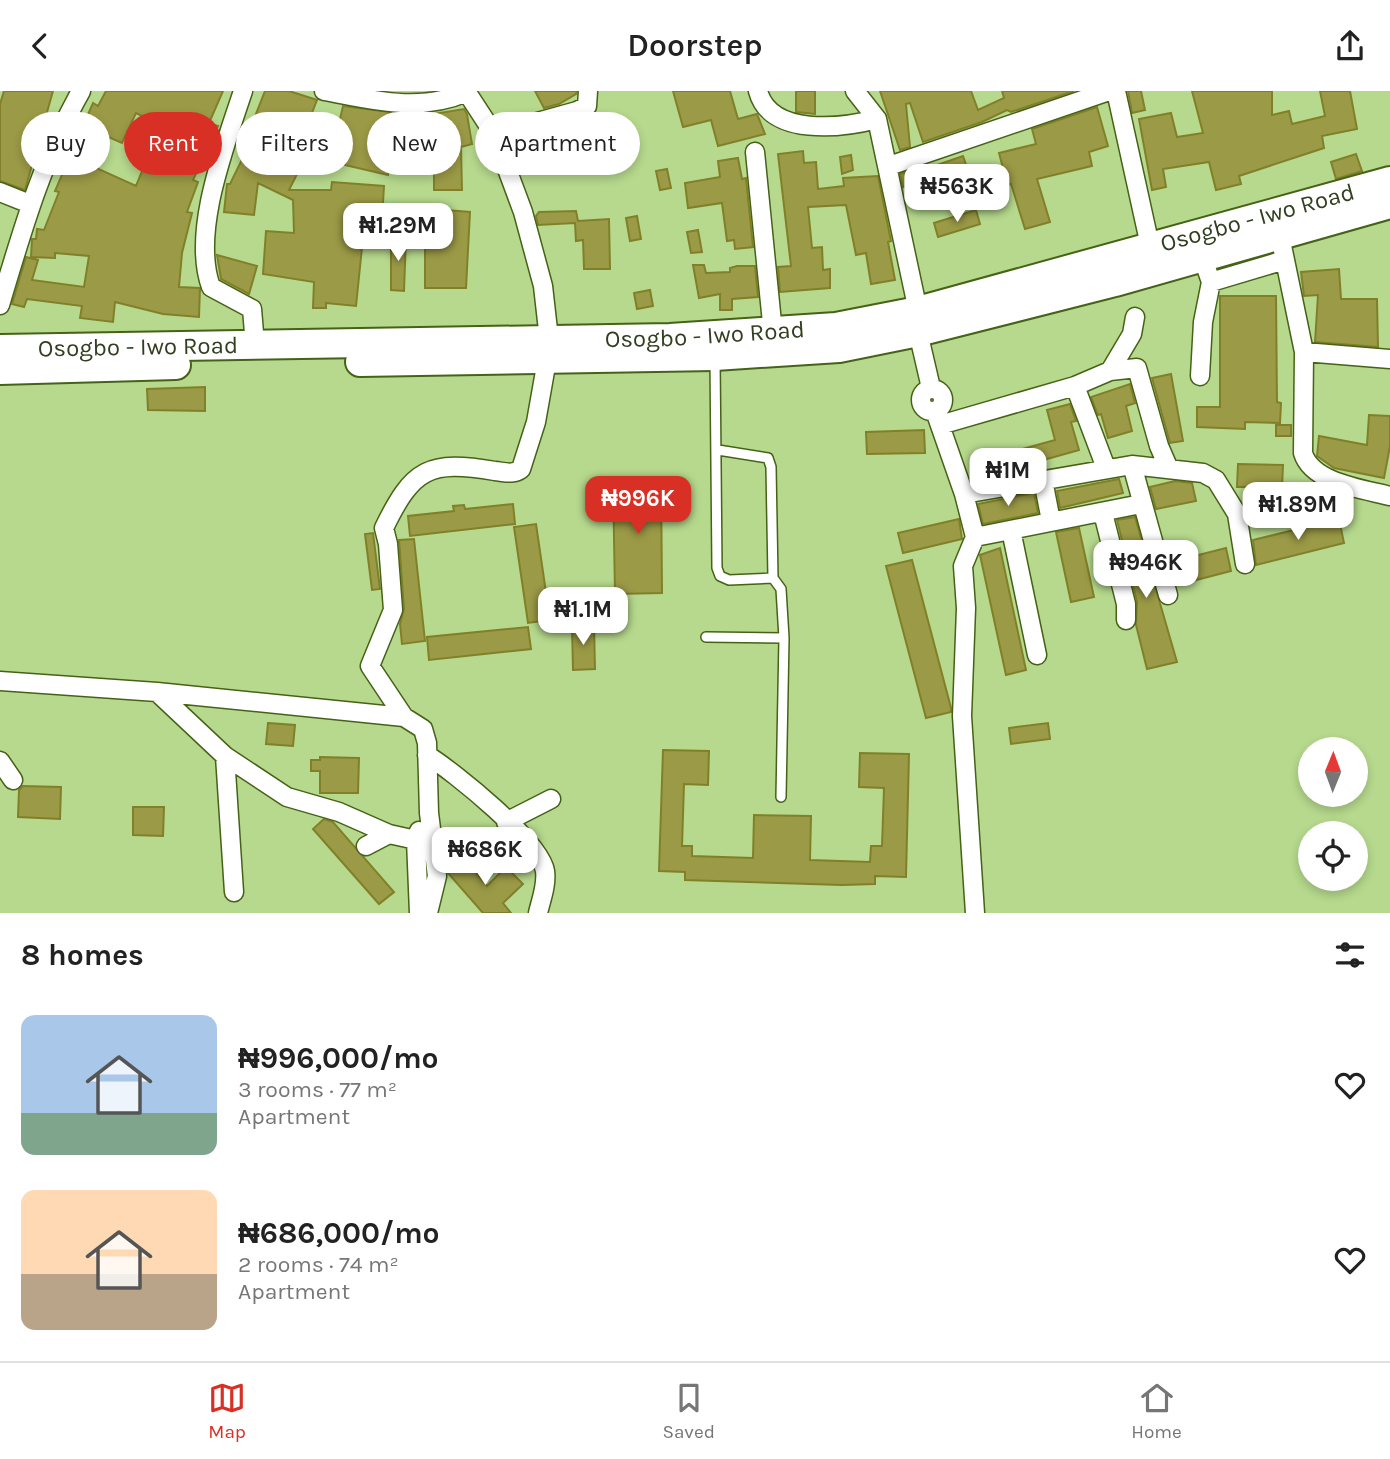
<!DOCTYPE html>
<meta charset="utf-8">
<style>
:root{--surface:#fff;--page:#f6f6f6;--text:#222;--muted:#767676;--line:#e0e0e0;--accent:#d93025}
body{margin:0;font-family:Karla,sans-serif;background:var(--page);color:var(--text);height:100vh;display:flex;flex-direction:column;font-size:26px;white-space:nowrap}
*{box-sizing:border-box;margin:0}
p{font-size:23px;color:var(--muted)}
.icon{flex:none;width:38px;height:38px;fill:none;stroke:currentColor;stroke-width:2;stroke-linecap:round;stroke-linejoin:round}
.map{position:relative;height:822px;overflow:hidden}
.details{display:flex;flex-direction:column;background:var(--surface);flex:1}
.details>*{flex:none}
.guide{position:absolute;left:21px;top:21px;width:700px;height:63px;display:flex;gap:14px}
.needle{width:46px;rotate:1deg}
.fabs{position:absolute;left:1298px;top:646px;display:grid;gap:14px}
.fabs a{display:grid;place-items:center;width:70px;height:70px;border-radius:50%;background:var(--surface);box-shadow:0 4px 10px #0003;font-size:35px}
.price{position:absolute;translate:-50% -60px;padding:0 16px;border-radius:14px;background:#fff;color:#222;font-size:23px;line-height:46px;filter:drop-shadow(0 2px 4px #0008)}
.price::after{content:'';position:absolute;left:50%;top:42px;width:21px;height:16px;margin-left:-10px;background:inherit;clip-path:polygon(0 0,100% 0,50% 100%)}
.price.active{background:var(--accent);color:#fff}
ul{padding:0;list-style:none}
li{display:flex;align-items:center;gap:21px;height:175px;padding:0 21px}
li span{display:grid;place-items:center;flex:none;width:196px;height:140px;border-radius:14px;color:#555}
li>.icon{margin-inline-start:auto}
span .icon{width:84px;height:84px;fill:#fffc;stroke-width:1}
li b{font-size:30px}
h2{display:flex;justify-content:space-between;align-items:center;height:84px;padding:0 21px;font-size:30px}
.pill{padding:0 24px;border-radius:32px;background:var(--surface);box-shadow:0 4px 10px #0003;font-size:24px;line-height:63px}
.pill.active{background:var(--accent);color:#fff}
header{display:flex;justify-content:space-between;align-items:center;height:91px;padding:0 21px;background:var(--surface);font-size:32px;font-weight:600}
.tabs{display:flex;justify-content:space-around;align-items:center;height:98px;border-top:2px solid var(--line);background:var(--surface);font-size:19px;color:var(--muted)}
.tabs a{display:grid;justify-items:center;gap:4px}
.tabs .active{color:var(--accent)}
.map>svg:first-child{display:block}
.building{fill:#9b9a46;stroke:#818029;stroke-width:2}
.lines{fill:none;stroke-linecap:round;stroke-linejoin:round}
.service-casing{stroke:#456216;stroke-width:12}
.minor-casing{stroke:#456216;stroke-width:21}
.primary-casing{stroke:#456216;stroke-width:32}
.service{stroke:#fff;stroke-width:9}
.minor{stroke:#fff;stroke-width:18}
.primary{stroke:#fff;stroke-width:28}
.labels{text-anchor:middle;stroke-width:6;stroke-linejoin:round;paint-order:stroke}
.street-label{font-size:24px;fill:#313f20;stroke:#e1f3cd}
</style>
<header><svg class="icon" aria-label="back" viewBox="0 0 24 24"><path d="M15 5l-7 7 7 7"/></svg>Doorstep<svg class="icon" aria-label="share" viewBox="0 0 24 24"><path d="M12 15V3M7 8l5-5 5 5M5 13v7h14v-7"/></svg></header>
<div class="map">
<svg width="1390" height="822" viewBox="0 0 1390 822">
<rect width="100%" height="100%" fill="#b6d98d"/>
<!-- building -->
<path class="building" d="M 4,0 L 53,0 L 25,99 L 0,90 L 0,13 Z
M 106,0 L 223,0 L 209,32 L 218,35 L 193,89 L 198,91 L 187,121 L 192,122 L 182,162 L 179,196 L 200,197 L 199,226 L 163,223 L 115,211 L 113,231 L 80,227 L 82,215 L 27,208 L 24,216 L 12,213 L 26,166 L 38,169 L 32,189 L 84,196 L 89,165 L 55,162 L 55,167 L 31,166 L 32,148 L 36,148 L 37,138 L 44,139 L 59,101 L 55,100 L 70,65 L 136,95 L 161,34 L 136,22 L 122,52 L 83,35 L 93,12 L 98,15 Z
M 265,0 L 289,0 L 317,9 L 312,22 L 340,28 L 343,15 L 421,25 L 464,18 L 467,23 L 472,53 L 461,56 L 462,99 L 434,99 L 434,74 L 388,76 L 388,84 L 306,65 L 289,99 L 331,99 L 332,91 L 384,95 L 382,128 L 365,127 L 356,215 L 326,212 L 326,217 L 313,217 L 314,191 L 263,183 L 266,140 L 294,142 L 293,109 L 258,92 L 254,124 L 224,121 L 227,93 L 230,93 L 252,48 L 247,46 Z
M 535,0 L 577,0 L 576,3 L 559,13 L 544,17 Z
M 673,0 L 730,0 L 738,28 L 757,23 L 765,43 L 718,55 L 711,29 L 683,36 Z
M 796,0 L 815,0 L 815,23 L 796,21 Z
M 880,0 L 971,0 L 978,19 L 1004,7 L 1002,0 L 1074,0 L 1011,21 L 1007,19 L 982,31 L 923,51 L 910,12 L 906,13 L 910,56 L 900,59 Z
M 1128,0 L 1141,0 L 1145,19 L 1132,22 Z
M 1192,0 L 1272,0 L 1272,24 L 1289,20 L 1292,33 L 1325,25 L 1320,0 L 1350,0 L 1357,38 L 1322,45 L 1324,57 L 1239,85 L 1241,93 L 1216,99 L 1209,71 L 1163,78 L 1166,96 L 1152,99 L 1139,28 L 1171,22 L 1177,46 L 1203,42 Z
M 1097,16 L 1108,55 L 1089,61 L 1092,75 L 1037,88 L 1050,131 L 1025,138 L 1011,93 L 989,95 L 988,83 L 1004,81 L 999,62 L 1036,53 L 1032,38 Z
M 803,60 L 804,72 L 816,71 L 818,98 L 844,95 L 843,87 L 878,85 L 891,150 L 888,151 L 895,189 L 871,193 L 866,162 L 856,164 L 846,114 L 808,116 L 812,157 L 822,156 L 823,179 L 830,178 L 830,197 L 780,201 L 778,176 L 791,175 L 778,63 Z
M 1356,63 L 1362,80 L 1336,88 L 1331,71 Z
M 851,64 L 853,79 L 842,83 L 840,66 Z
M 963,65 L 972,91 L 940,102 L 931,76 Z
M 738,67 L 742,88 L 746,87 L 753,156 L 735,158 L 734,149 L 727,150 L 722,112 L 688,117 L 685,92 L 720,86 L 718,70 Z
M 667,78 L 671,97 L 660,99 L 656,80 Z
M 912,80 L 914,95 L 903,96 L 900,83 Z
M 434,118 L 470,121 L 466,197 L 425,197 L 425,146 L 432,146 Z
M 976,119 L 980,133 L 938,146 L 934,132 Z
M 576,120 L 578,130 L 609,128 L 610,178 L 584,178 L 583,149 L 576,150 L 575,132 L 538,134 L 536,125 L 539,121 Z
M 637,125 L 641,148 L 630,150 L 626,127 Z
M 698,139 L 702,161 L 691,162 L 687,141 Z
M 391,145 L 406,146 L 404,200 L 391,199 Z
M 217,164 L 257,175 L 249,203 L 221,188 Z
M 693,174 L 704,174 L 706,182 L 730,181 L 730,177 L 737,175 L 755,175 L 758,206 L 732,208 L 732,219 L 720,219 L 720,203 L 699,207 Z
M 1339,178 L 1341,208 L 1377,208 L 1378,256 L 1315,251 L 1318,204 L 1304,205 L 1301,181 Z
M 650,199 L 653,215 L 637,218 L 634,202 Z
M 1220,205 L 1276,205 L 1277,311 L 1281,312 L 1280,332 L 1245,331 L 1245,338 L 1197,336 L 1197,316 L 1220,316 Z
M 1171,283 L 1183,350 L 1170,352 L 1152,287 Z
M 1130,293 L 1135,312 L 1126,315 L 1132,340 L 1108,347 L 1101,323 L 1098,324 L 1091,306 Z
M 205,296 L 205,320 L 148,319 L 147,298 Z
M 1070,313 L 1076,330 L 1071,331 L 1079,359 L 983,386 L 979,370 L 1055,349 L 1047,319 Z
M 1369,324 L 1390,325 L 1390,355 L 1384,387 L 1334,377 L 1317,365 L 1319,345 L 1367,354 Z
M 1276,334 L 1291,334 L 1291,345 L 1276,345 Z
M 924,339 L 925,362 L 867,363 L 866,341 Z
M 1238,373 L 1283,374 L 1282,396 L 1237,396 Z
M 661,388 L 662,502 L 615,503 L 613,389 Z
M 1119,388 L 1123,402 L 1060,417 L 1057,400 Z
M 1175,390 L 1192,392 L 1196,410 L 1156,418 L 1150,396 Z
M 1034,402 L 1038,422 L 983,433 L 978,413 Z
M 513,413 L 515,433 L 410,445 L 408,425 L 454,420 L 453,415 L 464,414 L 465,418 Z
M 1135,426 L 1177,571 L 1147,578 L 1136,534 L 1137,510 L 1117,429 Z
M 959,428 L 962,448 L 903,462 L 898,442 Z
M 1339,428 L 1344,452 L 1256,474 L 1253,449 Z
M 536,433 L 550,529 L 528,532 L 514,436 Z
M 1079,437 L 1094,506 L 1071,511 L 1056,441 Z
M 373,442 L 380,498 L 372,499 L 365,443 Z
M 414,448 L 425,550 L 402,553 L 400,533 L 404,518 L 399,449 Z
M 1000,457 L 1026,579 L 1006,584 L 980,464 Z
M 1226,457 L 1231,480 L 1177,494 L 1171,471 Z
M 912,469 L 951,617 L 951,621 L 926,627 L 886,475 Z
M 572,534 L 594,534 L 595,578 L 573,579 Z
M 528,536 L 531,558 L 429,569 L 427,546 Z
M 268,632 L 295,634 L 293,655 L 266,653 Z
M 1048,632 L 1050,648 L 1011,653 L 1009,637 Z
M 663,659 L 709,660 L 708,694 L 684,693 L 682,755 L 692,755 L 692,765 L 753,767 L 754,724 L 811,725 L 810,769 L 870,771 L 871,755 L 882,755 L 884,697 L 859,696 L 860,662 L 909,663 L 906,786 L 875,785 L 875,793 L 842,794 L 685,789 L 685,781 L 659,780 Z
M 320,666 L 359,667 L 358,702 L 320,702 L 320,680 L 311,680 L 311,669 L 320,669 Z
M 23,695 L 61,696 L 60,728 L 18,726 L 19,699 Z
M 133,716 L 164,716 L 163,745 L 133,744 Z
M 324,728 L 333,731 L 394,801 L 379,813 L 313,738 Z
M 461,765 L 487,795 L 506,776 L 523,793 L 503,812 L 511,822 L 483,822 L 448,782 L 447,777 Z"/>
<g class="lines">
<defs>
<path id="service" d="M 715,267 L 717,477 L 720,485 L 729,489 L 773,487 L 771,376 L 768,367 L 718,359
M 773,487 L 781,498 L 784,547 L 781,706
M 706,546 L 784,547"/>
<path id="minor" d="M 243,0 C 225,55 191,141 211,196 L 252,218 L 255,254
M 324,0 C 373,9 419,22 467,1
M 466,0 L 494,43 L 523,121 L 543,195 L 549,248
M 758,0 C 770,46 842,37 877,28
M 855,0 L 877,28 L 918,220
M 1116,0 L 1152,164
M 494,43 L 577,20 L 587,15 L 588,0
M 755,61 L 773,242
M 889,75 L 1109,0
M 0,101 L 30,113
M 1280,145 L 1304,261 L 1303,362 C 1312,392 1363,398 1390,405
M 1211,191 L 1285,169
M 0,214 C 22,140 43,67 81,0
M 918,241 L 931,297
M 1304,261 L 1390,268
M 1110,280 L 1132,243 L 1135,226
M 1200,285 L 1203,231 L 1211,191 L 1202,165
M 1075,295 L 1106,377
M921 309a11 11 0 1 1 22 0a11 11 0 1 1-22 0Z
M 935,320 L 964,403 L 975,446
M 940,334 L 1075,295 L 1110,280 L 1137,277 L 1159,355 L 1169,378
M 1132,374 L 1168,504
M 1043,389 L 1051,430
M 964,403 L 1132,374 L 1203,382 L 1216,389 L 1237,423 L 1245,473
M 1103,422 L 1126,513 L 1126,529
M 1011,439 L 1037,564
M 0,590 L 157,601 L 404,626 L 423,638 L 427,652 L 429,722 L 437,785 L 428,822
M 157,601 L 225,665 L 287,706 L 339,721 L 389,743 L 416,749
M 404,626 L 370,575 L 393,519 L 388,453 L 384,437 C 413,377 429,369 495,380 C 505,381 513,384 521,378 L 536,331 L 547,269
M 427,664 C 454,681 540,750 545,780 C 547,794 541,809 538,822
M 225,665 L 234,801
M 0,670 L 13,689
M 506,731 L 551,708
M 434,750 C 465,758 487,752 516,741
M 366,755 L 389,743
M 419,822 L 416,749 L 419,740
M 975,822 L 962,625 L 966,517 L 963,475 L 975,446 L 1141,413"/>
<g id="primary">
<path id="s1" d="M 0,258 L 670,247 L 836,236 L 918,220 L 1390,90"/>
<path d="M 360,271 L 715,265 L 839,257 L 918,241 L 1115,191 L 1390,113"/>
<path d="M 0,279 L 176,274"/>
</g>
</defs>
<!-- service casing -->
<use href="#service" class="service-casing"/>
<!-- minor casing -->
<use href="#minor" class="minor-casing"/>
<!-- primary casing -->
<use href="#primary" class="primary-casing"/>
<!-- service -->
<use href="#service" class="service"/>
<!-- minor -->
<use href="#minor" class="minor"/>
<!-- primary -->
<use href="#primary" class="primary"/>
</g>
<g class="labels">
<!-- street labels -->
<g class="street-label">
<text dy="8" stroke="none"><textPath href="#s1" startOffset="1272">Osogbo - Iwo Road</textPath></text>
<text dy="8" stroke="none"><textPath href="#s1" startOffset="705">Osogbo - Iwo Road</textPath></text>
<text dy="8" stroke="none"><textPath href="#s1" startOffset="138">Osogbo - Iwo Road</textPath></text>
</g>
</g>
</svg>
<div class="fabs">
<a><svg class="needle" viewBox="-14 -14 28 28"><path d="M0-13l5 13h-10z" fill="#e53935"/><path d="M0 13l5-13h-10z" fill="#767676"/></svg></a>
<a><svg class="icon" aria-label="locate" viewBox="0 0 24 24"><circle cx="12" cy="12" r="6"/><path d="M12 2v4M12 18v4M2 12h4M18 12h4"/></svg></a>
</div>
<b class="price" style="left:957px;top:133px">₦563K</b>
<b class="price" style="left:398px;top:172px">₦1.29M</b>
<b class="price" style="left:1008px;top:417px">₦1M</b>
<b class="price active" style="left:638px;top:445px">₦996K</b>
<b class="price" style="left:1298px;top:451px">₦1.89M</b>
<b class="price" style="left:1146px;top:509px">₦946K</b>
<b class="price" style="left:583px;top:556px">₦1.1M</b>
<b class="price" style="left:485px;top:796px">₦686K</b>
<div class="guide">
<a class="pill">Buy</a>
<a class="pill active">Rent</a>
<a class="pill">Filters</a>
<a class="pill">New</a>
<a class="pill">Apartment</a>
</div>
</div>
<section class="details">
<h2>8 homes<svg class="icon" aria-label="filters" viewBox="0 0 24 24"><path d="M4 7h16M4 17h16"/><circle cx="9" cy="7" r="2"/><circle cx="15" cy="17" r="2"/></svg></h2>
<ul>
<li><span style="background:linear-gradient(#a9c7e8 70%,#7fa58c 0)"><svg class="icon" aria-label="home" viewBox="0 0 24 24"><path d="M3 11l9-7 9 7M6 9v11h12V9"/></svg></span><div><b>₦996,000/mo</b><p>3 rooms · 77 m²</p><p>Apartment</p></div><svg class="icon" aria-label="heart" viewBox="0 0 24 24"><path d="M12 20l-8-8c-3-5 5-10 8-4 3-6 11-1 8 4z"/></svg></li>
<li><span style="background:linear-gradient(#ffd9b3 60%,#b9a48a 0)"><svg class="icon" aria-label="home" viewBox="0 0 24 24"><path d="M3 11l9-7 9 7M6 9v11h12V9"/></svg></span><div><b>₦686,000/mo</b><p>2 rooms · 74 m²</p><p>Apartment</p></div><svg class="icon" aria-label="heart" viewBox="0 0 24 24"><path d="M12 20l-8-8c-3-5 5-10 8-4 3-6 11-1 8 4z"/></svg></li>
</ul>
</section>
<nav class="tabs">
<a class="active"><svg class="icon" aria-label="map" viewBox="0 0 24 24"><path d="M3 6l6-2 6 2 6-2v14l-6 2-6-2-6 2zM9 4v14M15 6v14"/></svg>Map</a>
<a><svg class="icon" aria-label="saved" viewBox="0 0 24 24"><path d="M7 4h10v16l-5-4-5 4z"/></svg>Saved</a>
<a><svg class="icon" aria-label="home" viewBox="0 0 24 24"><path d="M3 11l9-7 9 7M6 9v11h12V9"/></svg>Home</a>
</nav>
